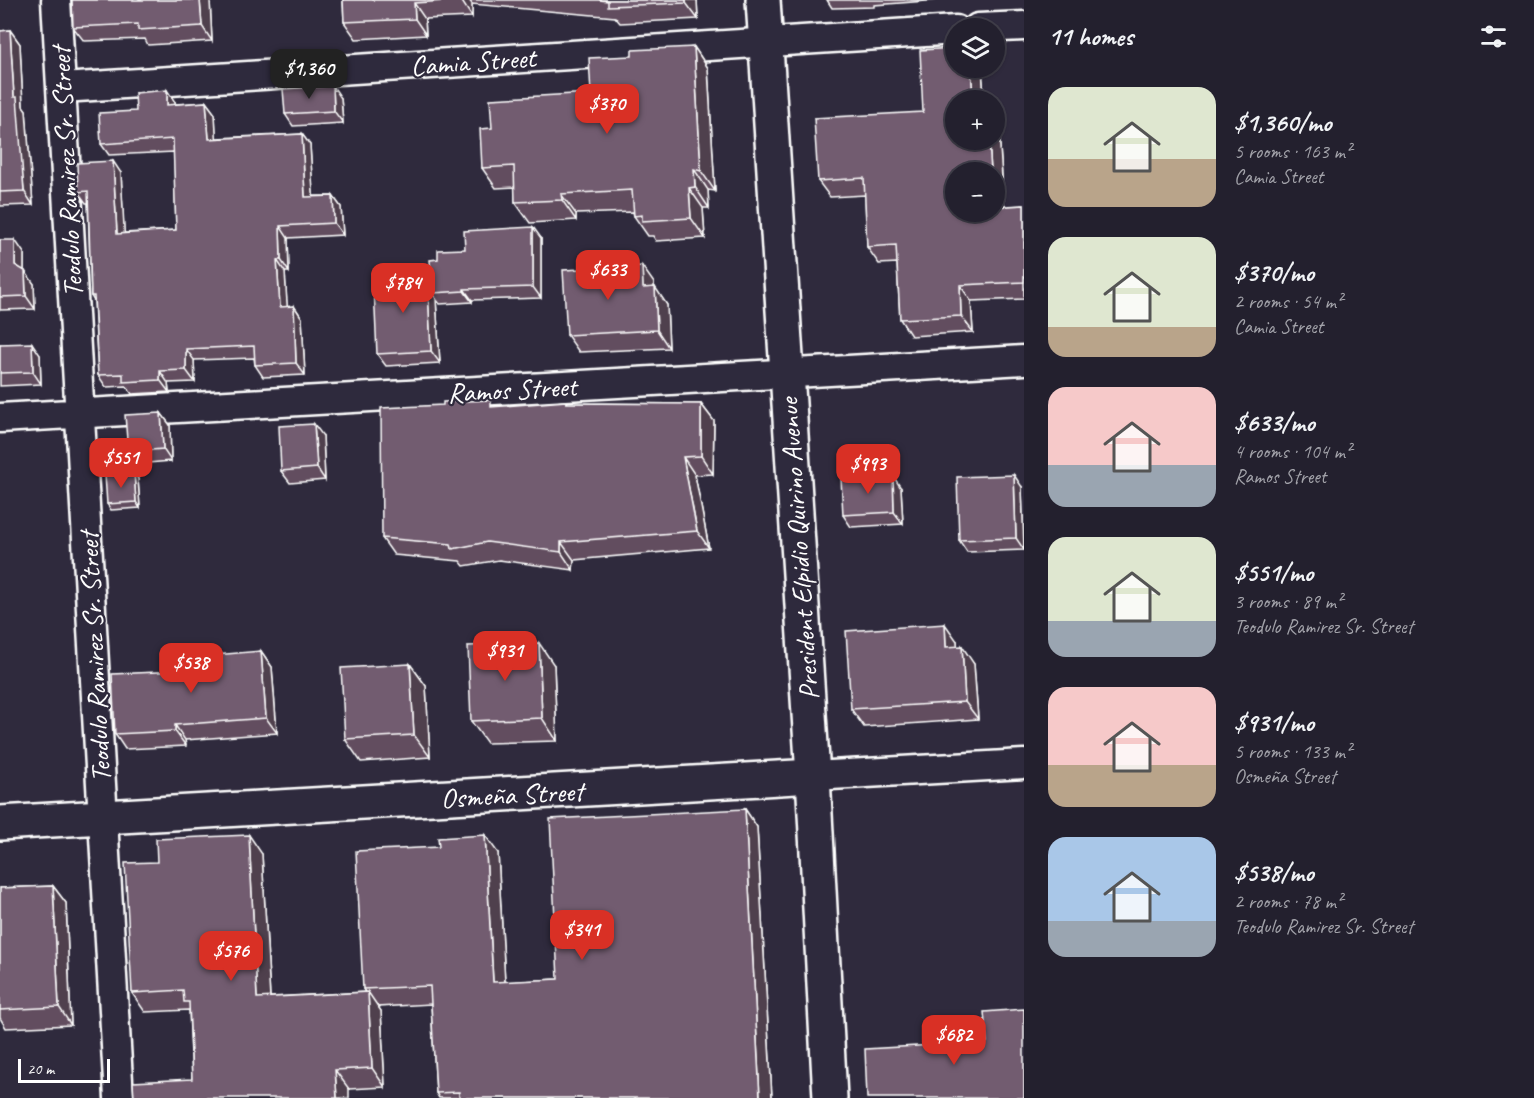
<!DOCTYPE html>
<meta charset="utf-8">
<style>
:root{--surface:#23202e;--page:#2b2836;--text:#f1f3f6;--muted:#a3a3aa;--line:#403e4a;--accent:#d93025}
body{margin:0;font-family:Caveat,sans-serif;background:var(--page);color:var(--text);height:100vh;display:flex;flex-direction:column;font-size:22px;white-space:nowrap}
*{box-sizing:border-box;margin:0}
p{font-size:20px;color:var(--muted)}
.icon{flex:none;width:33px;height:33px;fill:none;stroke:currentColor;stroke-width:2;stroke-linecap:round;stroke-linejoin:round}
.map{position:relative;flex:1;overflow:hidden}
.drawer{display:flex;flex-direction:column;background:var(--surface);width:510px}
.drawer>*{flex:none}
.buttons{position:absolute;left:945px;top:18px;display:grid;gap:12px}
.buttons a{display:grid;place-items:center;width:60px;height:60px;border-radius:50%;background:var(--surface);box-shadow:0 2px 4px #0004,0 0 0 2px var(--line);font-size:30px}
.scale{position:absolute;left:18px;bottom:15px;width:92px;box-sizing:border-box;padding-left:6px;border:3px solid #fff;border-top:0;font-size:16px;line-height:21px;white-space:nowrap;color:#fff;-webkit-text-stroke:4px #2f2a3d;paint-order:stroke}
.price{position:absolute;translate:-50% -51px;padding:0 14px;border-radius:12px;background:var(--accent);color:#fff;font-size:20px;line-height:39px;filter:drop-shadow(0 2px 3px #0008)}
.price::after{content:'';position:absolute;left:50%;top:36px;width:18px;height:14px;margin-left:-9px;background:inherit;clip-path:polygon(0 0,100% 0,50% 100%)}
.price.selected{background:#222;color:#fff}
ul{padding:0;list-style:none}
li{display:flex;align-items:center;gap:18px;height:150px;padding:0 24px}
li span{display:grid;place-items:center;flex:none;width:168px;height:120px;border-radius:18px;color:#555}
li>.icon{margin-inline-start:auto}
span .icon{width:72px;height:72px;fill:#fffc;stroke-width:1}
li b{font-size:26px}
h2{display:flex;justify-content:space-between;align-items:center;height:72px;padding:0 24px;font-size:26px}
main{display:flex;flex:1;min-height:0}
.map>svg:first-child{display:block}
.lines{fill:none;stroke-linecap:round;stroke-linejoin:round}
.minor-casing{stroke:#fff;stroke-width:33}
.tertiary-casing{stroke:#fff;stroke-width:38}
.minor{stroke:#2f2a3d;stroke-width:28}
.tertiary{stroke:#2f2a3d;stroke-width:33}
.wall{fill:#624e5f;stroke:#fff;stroke-width:1.5}
.shaded-wall{fill:#50404e;stroke:#fff;stroke-width:1.5}
.building{fill:#725b6f;stroke:#fff;stroke-width:1.5}
.labels{text-anchor:middle;stroke-width:4.5;stroke-linejoin:round;paint-order:stroke}
.street-label{font-size:28px;fill:#fff;stroke:#2f2a3d}
</style>
<main>
<div class="map">
<svg width="1024" height="1098" viewBox="0 0 1024 1098">
<rect width="100%" height="100%" fill="#2f2a3d"/>
<filter id="ink" filterUnits="userSpaceOnUse"><feTurbulence type="fractalNoise" baseFrequency=".0167" numOctaves="2"/><feDisplacementMap in="SourceGraphic" scale="12" xChannelSelector="R" yChannelSelector="G"/><feConvolveMatrix kernelMatrix="1 2 1 2 8 2 1 2 1" color-interpolation-filters="sRGB"/></filter>
<g filter="url(#ink)">
<g class="lines">
<defs>
<path id="minor" d="M 56,0 L 119,1098
M 978,28 L 1024,26
M 62,88 L 956,30
M 0,418 L 1024,360
M 813,776 L 1024,764"/>
<path id="tertiary" d="M 763,0 L 813,776 L 830,1098
M 0,823 L 813,776"/>
</defs>
<!-- minor casing -->
<use href="#minor" class="minor-casing"/>
<!-- tertiary casing -->
<use href="#tertiary" class="tertiary-casing"/>
<!-- minor -->
<use href="#minor" class="minor"/>
<!-- tertiary -->
<use href="#tertiary" class="tertiary"/>
</g>
<!-- wall -->
<path class="wall" d="M 72,0 L 210,0 L 212,41 L 148,45 L 145,39 L 84,41 L 73,27 Z
M 343,0 L 697,0 L 698,19 L 620,23 L 615,17 L 472,4 L 472,17 L 425,19 L 426,35 L 356,39 L 344,22 Z
M 827,0 L 940,0 L 874,5 L 874,7 L 832,8 Z
M 10,30 L 20,44 L 23,106 L 26,110 L 33,205 L 0,206 L 0,31 Z
M 694,47 L 708,68 L 715,191 L 708,190 L 709,208 L 703,208 L 705,238 L 656,241 L 653,236 L 648,236 L 634,216 L 633,212 L 576,214 L 576,220 L 530,223 L 515,202 L 515,187 L 496,188 L 482,168 L 492,128 L 591,93 L 632,56 Z
M 982,68 L 984,100 L 956,100 L 999,132 L 1004,206 L 1024,205 L 1024,299 L 971,301 L 973,332 L 911,336 L 900,319 L 897,263 L 879,264 L 867,247 L 865,195 L 830,197 L 818,181 L 923,112 Z
M 341,98 L 343,123 L 293,126 L 285,114 Z
M 175,102 L 175,104 L 206,102 L 215,114 L 216,138 L 302,134 L 310,145 L 313,196 L 333,196 L 341,207 L 343,235 L 288,238 L 289,272 L 285,272 L 287,307 L 294,306 L 302,318 L 305,375 L 263,377 L 255,365 L 254,358 L 194,360 L 195,382 L 168,383 L 169,392 L 132,394 L 126,386 L 106,387 L 98,375 L 94,301 L 91,296 L 88,203 L 86,203 L 78,192 L 121,173 L 124,233 L 176,230 L 174,152 L 109,155 L 101,144 L 136,111 Z
M 541,238 L 541,298 L 472,300 L 472,302 L 440,304 L 436,299 L 440,363 L 386,366 L 377,354 L 432,276 L 438,259 L 465,249 Z
M 0,240 L 24,253 L 24,271 L 34,284 L 35,309 L 0,310 Z
M 654,283 L 654,287 L 667,305 L 669,348 L 579,352 L 567,335 Z
M 0,344 L 40,355 L 41,384 L 0,386 Z
M 566,401 L 568,403 L 701,404 L 714,421 L 713,474 L 695,475 L 709,548 L 574,560 L 573,570 L 499,560 L 464,566 L 460,561 L 394,555 L 382,538 L 495,407 Z
M 161,413 L 170,425 L 171,461 L 136,464 L 128,452 Z
M 323,436 L 325,480 L 290,483 L 281,471 Z
M 138,479 L 140,508 L 111,510 L 107,504 Z
M 1022,487 L 1024,550 L 967,552 L 959,540 Z
M 901,488 L 903,524 L 851,527 L 843,515 Z
M 957,641 L 957,647 L 974,664 L 978,719 L 864,727 L 851,709 Z
M 261,651 L 272,667 L 277,733 L 185,740 L 186,746 L 125,749 L 115,734 L 181,671 Z
M 410,664 L 426,686 L 430,757 L 361,762 L 345,739 Z
M 554,665 L 557,741 L 487,743 L 471,721 Z
M 745,809 L 757,827 L 772,1098 L 439,1098 L 436,1093 L 431,1004 L 378,1007 L 381,1011 L 385,1087 L 349,1089 L 192,1079 L 189,1010 L 145,1012 L 132,993 L 157,862 L 262,854 L 270,997 L 365,992 L 363,989 L 498,853 L 505,982 L 558,979 Z
M 53,886 L 66,903 L 71,1025 L 6,1028 L 0,1018 L 0,888 Z"/>
<!-- shaded-wall -->
<path class="shaded-wall" d="M 200,0 L 210,0 L 212,41 L 202,26 Z
M 461,0 L 469,0 L 472,4 L 472,17 Z
M 686,0 L 697,0 L 698,19 L 686,3 Z
M 414,3 L 425,19 L 426,35 L 415,19 Z
M 10,30 L 20,44 L 23,106 L 26,110 L 33,205 L 24,191 L 14,97 Z
M 694,47 L 708,68 L 715,191 L 701,171 Z
M 971,68 L 982,68 L 984,100 L 973,100 Z
M 333,86 L 341,98 L 343,123 L 334,111 Z
M 167,90 L 175,102 L 176,116 L 167,105 Z
M 206,102 L 215,114 L 217,150 L 209,139 Z
M 994,125 L 999,132 L 1005,223 L 994,208 L 994,172 L 991,172 L 989,140 L 994,140 Z
M 302,134 L 310,145 L 314,208 L 305,197 Z
M 113,161 L 121,173 L 125,245 L 117,234 Z
M 694,169 L 708,190 L 709,208 L 695,187 Z
M 689,188 L 703,208 L 705,238 L 691,218 Z
M 561,194 L 576,214 L 576,220 L 562,200 Z
M 333,196 L 341,207 L 343,235 L 334,223 Z
M 280,226 L 288,238 L 289,272 L 281,260 Z
M 533,227 L 541,238 L 541,298 L 533,287 Z
M 15,240 L 24,253 L 24,278 L 15,265 Z
M 277,260 L 285,272 L 288,318 L 280,307 Z
M 642,266 L 654,283 L 655,305 L 643,288 Z
M 427,270 L 436,282 L 433,293 L 436,299 L 440,363 L 431,351 Z
M 25,271 L 34,284 L 35,309 L 26,296 Z
M 960,285 L 971,301 L 973,332 L 961,316 Z
M 655,287 L 667,305 L 669,348 L 657,330 Z
M 464,289 L 472,300 L 472,302 L 464,291 Z
M 294,306 L 302,318 L 305,375 L 296,363 Z
M 32,343 L 40,355 L 41,384 L 33,372 Z
M 186,349 L 194,360 L 195,382 L 186,370 Z
M 160,371 L 168,383 L 169,392 L 160,380 Z
M 701,404 L 714,421 L 713,474 L 701,456 Z
M 161,413 L 170,425 L 171,461 L 163,449 Z
M 314,424 L 323,436 L 325,480 L 317,468 Z
M 683,457 L 695,475 L 709,548 L 697,531 Z
M 134,473 L 138,479 L 140,508 L 136,502 Z
M 1014,475 L 1022,487 L 1024,550 L 1016,538 Z
M 893,476 L 901,488 L 903,524 L 894,512 Z
M 561,542 L 574,560 L 573,570 L 561,552 Z
M 945,624 L 957,641 L 958,665 L 946,647 Z
M 539,643 L 554,665 L 557,741 L 542,718 Z
M 962,646 L 974,664 L 978,719 L 965,702 Z
M 261,651 L 272,667 L 277,733 L 266,718 Z
M 410,664 L 426,686 L 430,757 L 414,735 Z
M 175,725 L 185,740 L 186,746 L 175,731 Z
M 745,809 L 757,827 L 772,1098 L 760,1098 Z
M 249,835 L 262,854 L 271,1017 L 257,998 Z
M 485,835 L 498,853 L 506,1001 L 493,982 Z
M 53,886 L 66,903 L 71,1025 L 59,1007 Z
M 368,992 L 381,1011 L 385,1087 L 372,1068 Z
M 335,1070 L 349,1089 L 349,1098 L 337,1098 Z"/>
<!-- building -->
<path class="building" d="M 72,0 L 200,0 L 202,26 L 138,30 L 138,24 L 73,27 Z
M 343,0 L 461,0 L 414,3 L 415,19 L 344,22 Z
M 599,0 L 686,0 L 686,3 L 608,6 L 608,1 Z
M 10,30 L 14,97 L 17,97 L 24,191 L 0,192 L 0,31 Z
M 694,47 L 701,171 L 694,169 L 695,187 L 689,188 L 691,218 L 642,221 L 642,215 L 634,216 L 632,190 L 561,194 L 562,200 L 515,202 L 514,166 L 482,168 L 480,129 L 492,128 L 490,99 L 591,93 L 589,58 L 632,56 L 632,50 Z
M 956,48 L 956,68 L 971,68 L 973,100 L 956,100 L 956,140 L 989,140 L 991,172 L 956,172 L 956,212 L 994,212 L 994,207 L 1024,205 L 1024,282 L 960,285 L 961,316 L 900,319 L 896,245 L 867,247 L 864,178 L 818,181 L 814,118 L 923,112 L 920,50 Z
M 333,86 L 334,111 L 285,114 L 283,89 Z
M 167,90 L 167,105 L 206,102 L 209,139 L 302,134 L 305,197 L 333,196 L 334,223 L 280,226 L 281,260 L 277,260 L 280,307 L 294,306 L 296,363 L 255,365 L 254,346 L 186,349 L 186,370 L 160,371 L 160,380 L 123,382 L 123,374 L 98,375 L 94,296 L 91,296 L 88,191 L 78,192 L 77,163 L 113,161 L 117,234 L 176,230 L 173,139 L 101,144 L 99,113 L 136,111 L 135,93 Z
M 533,227 L 533,287 L 464,289 L 464,291 L 433,293 L 430,260 L 438,259 L 438,250 L 465,249 L 464,231 Z
M 0,240 L 15,240 L 15,265 L 25,271 L 26,296 L 0,297 Z
M 642,266 L 643,288 L 655,287 L 657,330 L 567,335 L 563,270 Z
M 427,270 L 431,351 L 377,354 L 374,288 L 389,282 L 389,272 Z
M 32,343 L 33,372 L 0,373 L 0,344 Z
M 491,400 L 491,407 L 566,401 L 566,403 L 701,404 L 701,456 L 683,457 L 697,531 L 561,542 L 561,552 L 487,542 L 452,549 L 451,544 L 382,538 L 381,408 L 443,405 L 443,402 Z
M 161,413 L 163,449 L 128,452 L 125,415 Z
M 314,424 L 317,468 L 281,471 L 279,426 Z
M 134,473 L 136,502 L 107,504 L 105,475 Z
M 1014,475 L 1016,538 L 959,540 L 957,477 Z
M 893,476 L 894,512 L 843,515 L 841,478 Z
M 945,624 L 946,647 L 962,646 L 965,702 L 851,709 L 846,631 Z
M 539,643 L 542,718 L 471,721 L 468,646 Z
M 261,651 L 266,718 L 175,725 L 175,731 L 115,734 L 112,674 L 181,671 L 180,658 Z
M 410,664 L 414,735 L 345,739 L 341,668 Z
M 745,809 L 760,1098 L 459,1098 L 459,1092 L 436,1093 L 430,986 L 363,989 L 356,851 L 439,847 L 438,838 L 485,835 L 493,982 L 558,979 L 550,819 Z
M 249,835 L 257,998 L 368,992 L 372,1068 L 335,1070 L 337,1098 L 134,1098 L 133,1082 L 192,1079 L 189,1002 L 184,1002 L 183,990 L 132,993 L 125,863 L 157,862 L 156,839 Z
M 53,886 L 59,1007 L 0,1010 L 0,888 Z
M 1024,1009 L 1024,1098 L 867,1098 L 865,1049 L 987,1042 L 984,1012 Z"/>
</g>
<g class="labels">
<!-- street labels -->
<g class="street-label">
<text transform="translate(473 61) rotate(-4)" y="10">Camia Street</text>
<text transform="translate(66 172) rotate(-93)" y="10">Teodulo Ramirez Sr. Street</text>
<text transform="translate(512 389) rotate(-3)" y="10">Ramos Street</text>
<text transform="translate(798 549) rotate(-94)" y="10">President Elpidio Quirino Avenue</text>
<text transform="translate(94 657) rotate(-93)" y="10">Teodulo Ramirez Sr. Street</text>
<text transform="translate(512 794) rotate(-3)" y="10">Osmeña Street</text>
</g>
</g>
</svg>
<div class="buttons">
<a><svg class="icon" aria-label="layers" viewBox="0 0 24 24"><path d="M12 4l9 5-9 5-9-5zM3 14l9 5 9-5"/></svg></a>
<a>+</a>
<a>−</a>
</div>
<div class="scale">20 m</div>
<b class="price selected" style="left:309px;top:100px">$1,360</b>
<b class="price" style="left:607px;top:135px">$370</b>
<b class="price" style="left:608px;top:301px">$633</b>
<b class="price" style="left:403px;top:314px">$784</b>
<b class="price" style="left:121px;top:489px">$551</b>
<b class="price" style="left:868px;top:495px">$993</b>
<b class="price" style="left:505px;top:682px">$931</b>
<b class="price" style="left:191px;top:694px">$538</b>
<b class="price" style="left:582px;top:961px">$341</b>
<b class="price" style="left:231px;top:982px">$576</b>
<b class="price" style="left:954px;top:1066px">$682</b>
</div>
<section class="drawer">
<h2>11 homes<svg class="icon" aria-label="filters" viewBox="0 0 24 24"><path d="M4 7h16M4 17h16"/><circle cx="9" cy="7" r="2"/><circle cx="15" cy="17" r="2"/></svg></h2>
<ul>
<li><span style="background:linear-gradient(#dfe7d0 60%,#b9a48a 0)"><svg class="icon" aria-label="home" viewBox="0 0 24 24"><path d="M3 11l9-7 9 7M6 9v11h12V9"/></svg></span><div><b>$1,360/mo</b><p>5 rooms · 163 m²</p><p>Camia Street</p></div></li>
<li><span style="background:linear-gradient(#dfe7d0 75%,#b9a48a 0)"><svg class="icon" aria-label="home" viewBox="0 0 24 24"><path d="M3 11l9-7 9 7M6 9v11h12V9"/></svg></span><div><b>$370/mo</b><p>2 rooms · 54 m²</p><p>Camia Street</p></div></li>
<li><span style="background:linear-gradient(#f6c9c9 65%,#9aa5b1 0)"><svg class="icon" aria-label="home" viewBox="0 0 24 24"><path d="M3 11l9-7 9 7M6 9v11h12V9"/></svg></span><div><b>$633/mo</b><p>4 rooms · 104 m²</p><p>Ramos Street</p></div></li>
<li><span style="background:linear-gradient(#dfe7d0 70%,#9aa5b1 0)"><svg class="icon" aria-label="home" viewBox="0 0 24 24"><path d="M3 11l9-7 9 7M6 9v11h12V9"/></svg></span><div><b>$551/mo</b><p>3 rooms · 89 m²</p><p>Teodulo Ramirez Sr. Street</p></div></li>
<li><span style="background:linear-gradient(#f6c9c9 65%,#b9a48a 0)"><svg class="icon" aria-label="home" viewBox="0 0 24 24"><path d="M3 11l9-7 9 7M6 9v11h12V9"/></svg></span><div><b>$931/mo</b><p>5 rooms · 133 m²</p><p>Osmeña Street</p></div></li>
<li><span style="background:linear-gradient(#a9c7e8 70%,#9aa5b1 0)"><svg class="icon" aria-label="home" viewBox="0 0 24 24"><path d="M3 11l9-7 9 7M6 9v11h12V9"/></svg></span><div><b>$538/mo</b><p>2 rooms · 78 m²</p><p>Teodulo Ramirez Sr. Street</p></div></li>
</ul>
</section>
</main>
